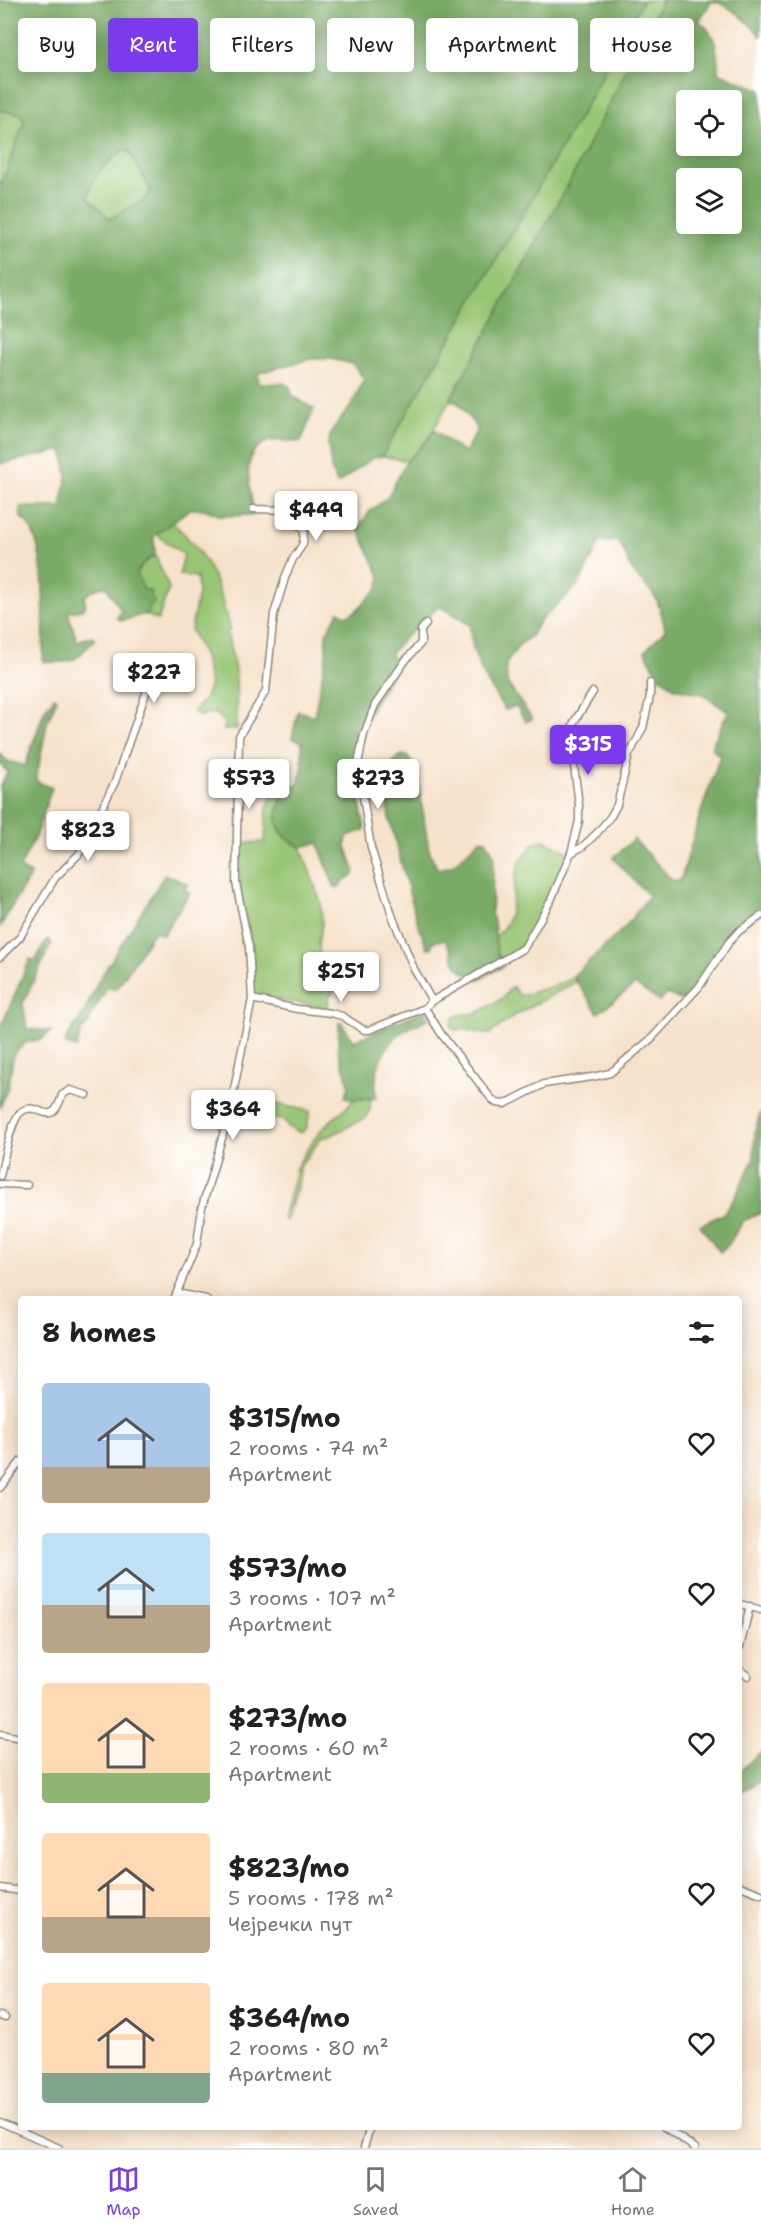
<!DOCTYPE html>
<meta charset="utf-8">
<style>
:root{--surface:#fff;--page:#f6f6f6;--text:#222;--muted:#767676;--line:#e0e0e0;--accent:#7c3aed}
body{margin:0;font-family:"Shantell Sans",sans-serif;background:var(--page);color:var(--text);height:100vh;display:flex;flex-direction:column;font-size:22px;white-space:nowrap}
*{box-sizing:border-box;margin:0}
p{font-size:20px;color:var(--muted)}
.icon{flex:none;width:33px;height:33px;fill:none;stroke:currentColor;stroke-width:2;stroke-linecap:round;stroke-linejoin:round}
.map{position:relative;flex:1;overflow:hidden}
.details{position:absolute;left:18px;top:1296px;width:724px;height:834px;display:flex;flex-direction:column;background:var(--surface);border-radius:6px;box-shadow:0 3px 15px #0003}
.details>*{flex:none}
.guide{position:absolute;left:18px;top:18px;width:726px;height:54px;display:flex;gap:12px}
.controls{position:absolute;left:676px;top:90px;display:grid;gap:12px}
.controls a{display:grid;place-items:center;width:66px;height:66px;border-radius:6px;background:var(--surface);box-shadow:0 3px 15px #0003;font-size:30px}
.price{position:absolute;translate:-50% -51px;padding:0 14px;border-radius:6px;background:#fff;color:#222;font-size:20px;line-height:39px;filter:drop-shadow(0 2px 3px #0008)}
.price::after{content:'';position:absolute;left:50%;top:36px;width:18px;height:14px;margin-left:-9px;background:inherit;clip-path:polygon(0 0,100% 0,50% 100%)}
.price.on{background:var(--accent);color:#fff}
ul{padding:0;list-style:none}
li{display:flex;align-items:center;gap:18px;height:150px;padding:0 24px}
li span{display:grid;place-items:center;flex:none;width:168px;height:120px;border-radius:6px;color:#555}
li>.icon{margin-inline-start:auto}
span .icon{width:72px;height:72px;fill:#fffc;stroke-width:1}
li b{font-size:26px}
h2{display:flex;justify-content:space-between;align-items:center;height:72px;padding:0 24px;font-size:26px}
.tag{padding:0 21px;border-radius:6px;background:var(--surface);box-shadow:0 3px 15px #0003;font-size:21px;line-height:54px}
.tag.on{background:var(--accent);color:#fff}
.dock{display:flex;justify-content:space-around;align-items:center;height:84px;border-top:2px solid var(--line);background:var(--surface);font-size:16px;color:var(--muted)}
.dock a{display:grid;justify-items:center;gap:3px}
.dock .on{color:var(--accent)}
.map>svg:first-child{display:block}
.green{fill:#99c675;stroke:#627850;stroke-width:1.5}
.forest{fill:#7aab66;stroke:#526b48;stroke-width:1.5;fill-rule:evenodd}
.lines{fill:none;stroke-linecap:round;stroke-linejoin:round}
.minor-casing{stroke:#90867a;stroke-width:9}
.minor{stroke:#fff;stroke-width:6}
</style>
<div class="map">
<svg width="761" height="2148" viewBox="0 0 761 2148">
<rect width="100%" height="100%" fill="#fff"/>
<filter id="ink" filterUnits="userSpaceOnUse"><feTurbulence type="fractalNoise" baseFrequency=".0167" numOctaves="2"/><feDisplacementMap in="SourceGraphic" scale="12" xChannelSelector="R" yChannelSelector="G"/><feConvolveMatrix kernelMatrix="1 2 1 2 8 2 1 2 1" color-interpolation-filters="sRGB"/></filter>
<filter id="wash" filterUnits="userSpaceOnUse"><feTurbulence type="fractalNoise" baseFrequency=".008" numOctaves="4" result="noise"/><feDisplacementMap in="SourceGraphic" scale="24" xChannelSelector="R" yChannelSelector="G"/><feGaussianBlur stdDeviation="1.35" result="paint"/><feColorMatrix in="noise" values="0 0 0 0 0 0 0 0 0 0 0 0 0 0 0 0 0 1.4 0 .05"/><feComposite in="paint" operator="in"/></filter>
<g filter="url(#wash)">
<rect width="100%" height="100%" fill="#f6e2ca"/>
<!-- green -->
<path class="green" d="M 643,0 L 662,0 L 570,181 L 429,438 L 407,461 L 382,456 L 580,116 Z
M 0,110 L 22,114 L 24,123 L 0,188 Z
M 121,151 L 129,151 L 151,191 L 144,200 L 110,219 L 88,197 C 92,175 105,165 121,151 Z
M 172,522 C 211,558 217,580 230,630 L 227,632 L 236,675 L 237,729 L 224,730 L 224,722 L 217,714 L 208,713 L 199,717 L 194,711 L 205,698 L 210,684 L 204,657 L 191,630 L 198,594 L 197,577 L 179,575 L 184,555 L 156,534 Z
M 155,555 L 169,588 L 158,620 L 145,615 L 149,613 L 144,591 L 136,573 L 145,562 Z
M 289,785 C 273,814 269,831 301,847 L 321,903 L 322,926 L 318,943 L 322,966 L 333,993 L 329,996 L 328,1008 L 254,996 L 252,953 L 240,896 L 240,843 L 265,842 L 267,807 L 277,786 Z
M 543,840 L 568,852 C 558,883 544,917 524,943 C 519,950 509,955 502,960 L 497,952 L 495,937 C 499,933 504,928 507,922 C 518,897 508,872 528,851 C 533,845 535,842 543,840 Z
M 573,976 L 576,982 L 515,1015 L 490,1034 C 478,1035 468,1027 455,1030 L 451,1026 L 452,1020 L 459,1015 L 477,1013 L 503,998 L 512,986 L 520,996 L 562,983 Z
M 236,1098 L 258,1107 L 271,1103 L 310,1111 L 307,1127 L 301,1133 L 288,1127 L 285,1121 L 274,1118 L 262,1130 L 232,1117 Z
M 354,1099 L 371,1099 L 370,1110 L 365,1118 L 328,1137 L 322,1137 L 299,1168 L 299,1182 L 286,1220 L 283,1218 L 295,1174 L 295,1170 C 303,1156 311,1142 322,1129 C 332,1118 345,1111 354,1099 Z"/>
<!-- forest -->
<path class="forest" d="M 0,0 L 643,0 L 580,116 L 382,456 L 373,458 L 337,484 L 331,468 L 328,443 L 332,430 L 351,406 L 364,379 L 353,364 L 331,359 L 310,359 L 258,373 L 259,384 L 283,383 L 289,386 L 293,396 L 314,409 L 301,442 C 291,441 276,439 267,442 C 238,453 251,490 254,515 L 222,516 L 204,509 L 190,509 L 154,536 L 155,555 L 145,562 L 136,573 L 144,590 L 149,590 L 154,602 L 150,606 L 149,613 L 122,621 L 117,618 L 121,610 L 105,585 L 90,592 L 84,598 L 86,605 L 82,610 L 68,612 L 77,641 L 92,636 L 95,639 C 75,661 74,664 43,662 C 43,632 50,534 21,518 L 20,507 L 61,507 L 67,477 L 63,450 L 0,464 L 0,188 L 24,123 L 22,114 L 0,110 ZM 121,151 L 129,151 L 151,191 L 144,200 L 110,219 L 88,197 C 92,175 105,165 121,151 Z
M 662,0 L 761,0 L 761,36 C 747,21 732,6 712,1 L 699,21 C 717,33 718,53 718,72 L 761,90 L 761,913 L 735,930 L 715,956 L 710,968 L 682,1001 L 668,994 L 659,1001 L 635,985 L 598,1013 L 573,976 L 626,926 L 649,896 L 613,858 L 634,839 L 672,880 L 679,881 L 682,876 L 699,818 L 720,756 L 711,747 L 728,712 L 702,694 L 675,688 L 659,676 L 645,651 L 665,630 C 663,619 660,604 653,594 C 645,584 635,577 629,565 C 625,556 625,547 616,541 L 600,542 L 579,584 L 539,622 L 531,636 L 519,645 L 506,664 L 507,683 L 532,719 L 526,722 L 516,706 L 505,710 C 488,684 470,657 470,625 L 439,606 C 423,623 403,636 390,655 L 400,662 C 380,693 356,726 355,764 C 355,785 362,809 365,830 L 347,836 L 346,846 L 355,873 L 344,881 L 338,888 L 334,886 L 318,843 L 301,847 C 269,831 273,814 289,785 L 298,785 L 302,769 L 302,742 L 292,738 L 298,711 L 314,716 L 326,657 L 326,633 L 339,611 L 346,616 L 355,612 L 379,587 L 380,576 L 358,528 L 370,511 L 387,498 L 407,461 L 429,438 L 434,430 L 464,453 L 478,429 L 458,403 L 450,400 L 570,181 ZM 687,100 L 732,100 L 732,146 L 687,146 ZM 687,178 L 732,178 L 732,224 L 687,224 Z
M 54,697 L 57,699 L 47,723 L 36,781 L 52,788 L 35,837 L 20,868 L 31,874 L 0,927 L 0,786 L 8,772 L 0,764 L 0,754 L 8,761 L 25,766 L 44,711 Z
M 402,755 L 407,756 L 416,768 L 429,850 L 437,868 C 455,871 468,849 481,839 L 486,840 L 494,855 L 491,913 L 494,922 L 497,952 L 504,966 L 479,980 C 470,976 459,971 455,962 C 451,954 451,946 444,940 L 432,942 L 432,947 L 427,949 L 416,918 L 389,817 L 387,801 L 391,765 L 395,759 Z
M 165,874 L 188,884 L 185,890 L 190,892 L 163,935 L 154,931 L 116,990 L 107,988 L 92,1013 L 89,1023 L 82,1030 L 76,1048 L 65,1044 L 67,1036 L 84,1013 L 97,983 Z
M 47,939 L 52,943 L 23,1003 L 27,1029 L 52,1031 L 41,1040 L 27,1042 L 14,1053 L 8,1087 L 0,1108 L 0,1029 L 30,959 L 35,961 Z
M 424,1010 L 429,1018 C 418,1024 404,1029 396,1037 C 380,1053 372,1077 377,1098 L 351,1099 L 345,1097 L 349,1085 L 338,1050 L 339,1023 L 341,1022 L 354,1041 Z
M 761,1111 L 761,1213 L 743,1221 L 729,1244 L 720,1252 L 700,1225 L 723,1214 L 734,1199 L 754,1158 L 755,1131 Z
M 761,1752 L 761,1781 L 740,1792 L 740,1771 Z"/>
</g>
<g filter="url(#ink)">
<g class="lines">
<defs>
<path id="minor" d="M 426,624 L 421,630 L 421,643 L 405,661 L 375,705 L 364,734 L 358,764 L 371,848 L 393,918 L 414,969 L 432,1001
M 650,683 L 650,696 L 643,728 L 629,755 L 617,805 L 611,816 L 597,833 L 582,847 L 571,853 L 551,900 L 524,948 L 432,1001 L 425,1008 L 442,1035 L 490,1097 L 496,1103 L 505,1104 L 544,1084 L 592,1077 L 610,1073 L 651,1039 L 699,987 L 729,942 L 739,931 L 761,916
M 571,853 L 579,821 L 579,805 L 570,735 L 574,722 L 593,692
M 0,957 L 20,937 L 55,878 L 79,854 L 115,782 L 156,664
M 252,999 L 297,1009 L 331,1013 L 342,1016 L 364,1030 L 369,1030 L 425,1008
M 0,1176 C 4,1161 10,1121 21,1112 C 38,1098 51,1133 62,1095 L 70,1090 L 87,1095
M 0,1184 L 27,1185
M 177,1293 L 206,1299
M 174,1299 L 197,1244 L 202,1207 L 229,1114 L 252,999 L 249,947 L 236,883 L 239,736 L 266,691 L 274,614 L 286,575 L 293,559 L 303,544 L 304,531 L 287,510 L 253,509
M 0,1488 L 21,1461
M 740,1604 L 761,1610
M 740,1647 L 750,1606
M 740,1670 L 748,1676
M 0,1734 L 21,1738
M 740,1886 L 761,1894
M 0,1888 L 21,1891
M 0,2016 L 5,2018
M 0,2122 L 59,2148
M 664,2127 L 695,2148
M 364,2148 L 370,2127"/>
</defs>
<!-- minor casing -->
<use href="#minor" class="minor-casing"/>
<!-- minor -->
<use href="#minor" class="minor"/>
</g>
</g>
</svg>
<div class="controls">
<a><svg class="icon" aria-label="locate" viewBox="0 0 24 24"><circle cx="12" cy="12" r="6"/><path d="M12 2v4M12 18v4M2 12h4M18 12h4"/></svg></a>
<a><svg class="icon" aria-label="layers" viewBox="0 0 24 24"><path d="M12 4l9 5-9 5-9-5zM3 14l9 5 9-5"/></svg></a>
</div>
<b class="price" style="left:316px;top:542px">$449</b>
<b class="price" style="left:154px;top:704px">$227</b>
<b class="price on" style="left:588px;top:776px">$315</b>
<b class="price" style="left:249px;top:810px">$573</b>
<b class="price" style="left:378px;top:810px">$273</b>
<b class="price" style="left:88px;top:862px">$823</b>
<b class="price" style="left:341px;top:1003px">$251</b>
<b class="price" style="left:233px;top:1141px">$364</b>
<div class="guide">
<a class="tag">Buy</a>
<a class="tag on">Rent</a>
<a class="tag">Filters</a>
<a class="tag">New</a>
<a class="tag">Apartment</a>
<a class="tag">House</a>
</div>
<section class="details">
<h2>8 homes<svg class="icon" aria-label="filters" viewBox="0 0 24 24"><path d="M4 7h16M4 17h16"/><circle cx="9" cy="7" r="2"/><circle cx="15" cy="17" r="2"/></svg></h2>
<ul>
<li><span style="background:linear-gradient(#a9c7e8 70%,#b9a48a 0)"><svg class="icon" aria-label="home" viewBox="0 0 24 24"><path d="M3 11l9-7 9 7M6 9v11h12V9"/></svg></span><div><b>$315/mo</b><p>2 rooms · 74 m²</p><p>Apartment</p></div><svg class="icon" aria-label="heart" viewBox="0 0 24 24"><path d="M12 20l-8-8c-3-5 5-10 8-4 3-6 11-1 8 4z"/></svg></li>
<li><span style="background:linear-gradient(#bfe0f5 60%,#b9a48a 0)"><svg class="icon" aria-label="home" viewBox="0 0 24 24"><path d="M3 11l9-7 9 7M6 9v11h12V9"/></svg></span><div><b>$573/mo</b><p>3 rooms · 107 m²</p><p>Apartment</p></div><svg class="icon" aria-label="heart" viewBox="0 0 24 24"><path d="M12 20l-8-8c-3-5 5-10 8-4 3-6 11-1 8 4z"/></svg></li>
<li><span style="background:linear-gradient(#ffd9b3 75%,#8fb573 0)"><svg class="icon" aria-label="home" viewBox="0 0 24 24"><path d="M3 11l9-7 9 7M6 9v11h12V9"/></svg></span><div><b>$273/mo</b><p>2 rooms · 60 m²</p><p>Apartment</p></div><svg class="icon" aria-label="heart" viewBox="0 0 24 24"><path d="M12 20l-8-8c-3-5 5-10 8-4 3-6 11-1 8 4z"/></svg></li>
<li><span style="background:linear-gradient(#ffd9b3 70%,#b9a48a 0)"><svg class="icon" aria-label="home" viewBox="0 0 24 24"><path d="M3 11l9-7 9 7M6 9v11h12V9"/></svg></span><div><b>$823/mo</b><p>5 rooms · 178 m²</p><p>Чејречки пут</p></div><svg class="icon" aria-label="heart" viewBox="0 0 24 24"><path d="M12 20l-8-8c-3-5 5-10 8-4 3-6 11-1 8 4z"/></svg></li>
<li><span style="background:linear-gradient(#ffd9b3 75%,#7fa58c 0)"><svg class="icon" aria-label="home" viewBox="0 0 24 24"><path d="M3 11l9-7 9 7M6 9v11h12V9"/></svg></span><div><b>$364/mo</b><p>2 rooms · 80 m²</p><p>Apartment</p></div><svg class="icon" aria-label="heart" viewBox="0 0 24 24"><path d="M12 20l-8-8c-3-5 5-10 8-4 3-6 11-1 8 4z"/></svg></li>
</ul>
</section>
</div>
<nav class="dock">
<a class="on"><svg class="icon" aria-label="map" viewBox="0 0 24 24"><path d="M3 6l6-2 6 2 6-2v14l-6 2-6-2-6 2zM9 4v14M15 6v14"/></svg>Map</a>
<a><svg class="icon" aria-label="saved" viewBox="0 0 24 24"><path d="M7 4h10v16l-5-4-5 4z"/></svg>Saved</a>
<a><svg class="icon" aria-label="home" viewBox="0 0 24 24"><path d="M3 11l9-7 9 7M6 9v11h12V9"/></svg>Home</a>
</nav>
